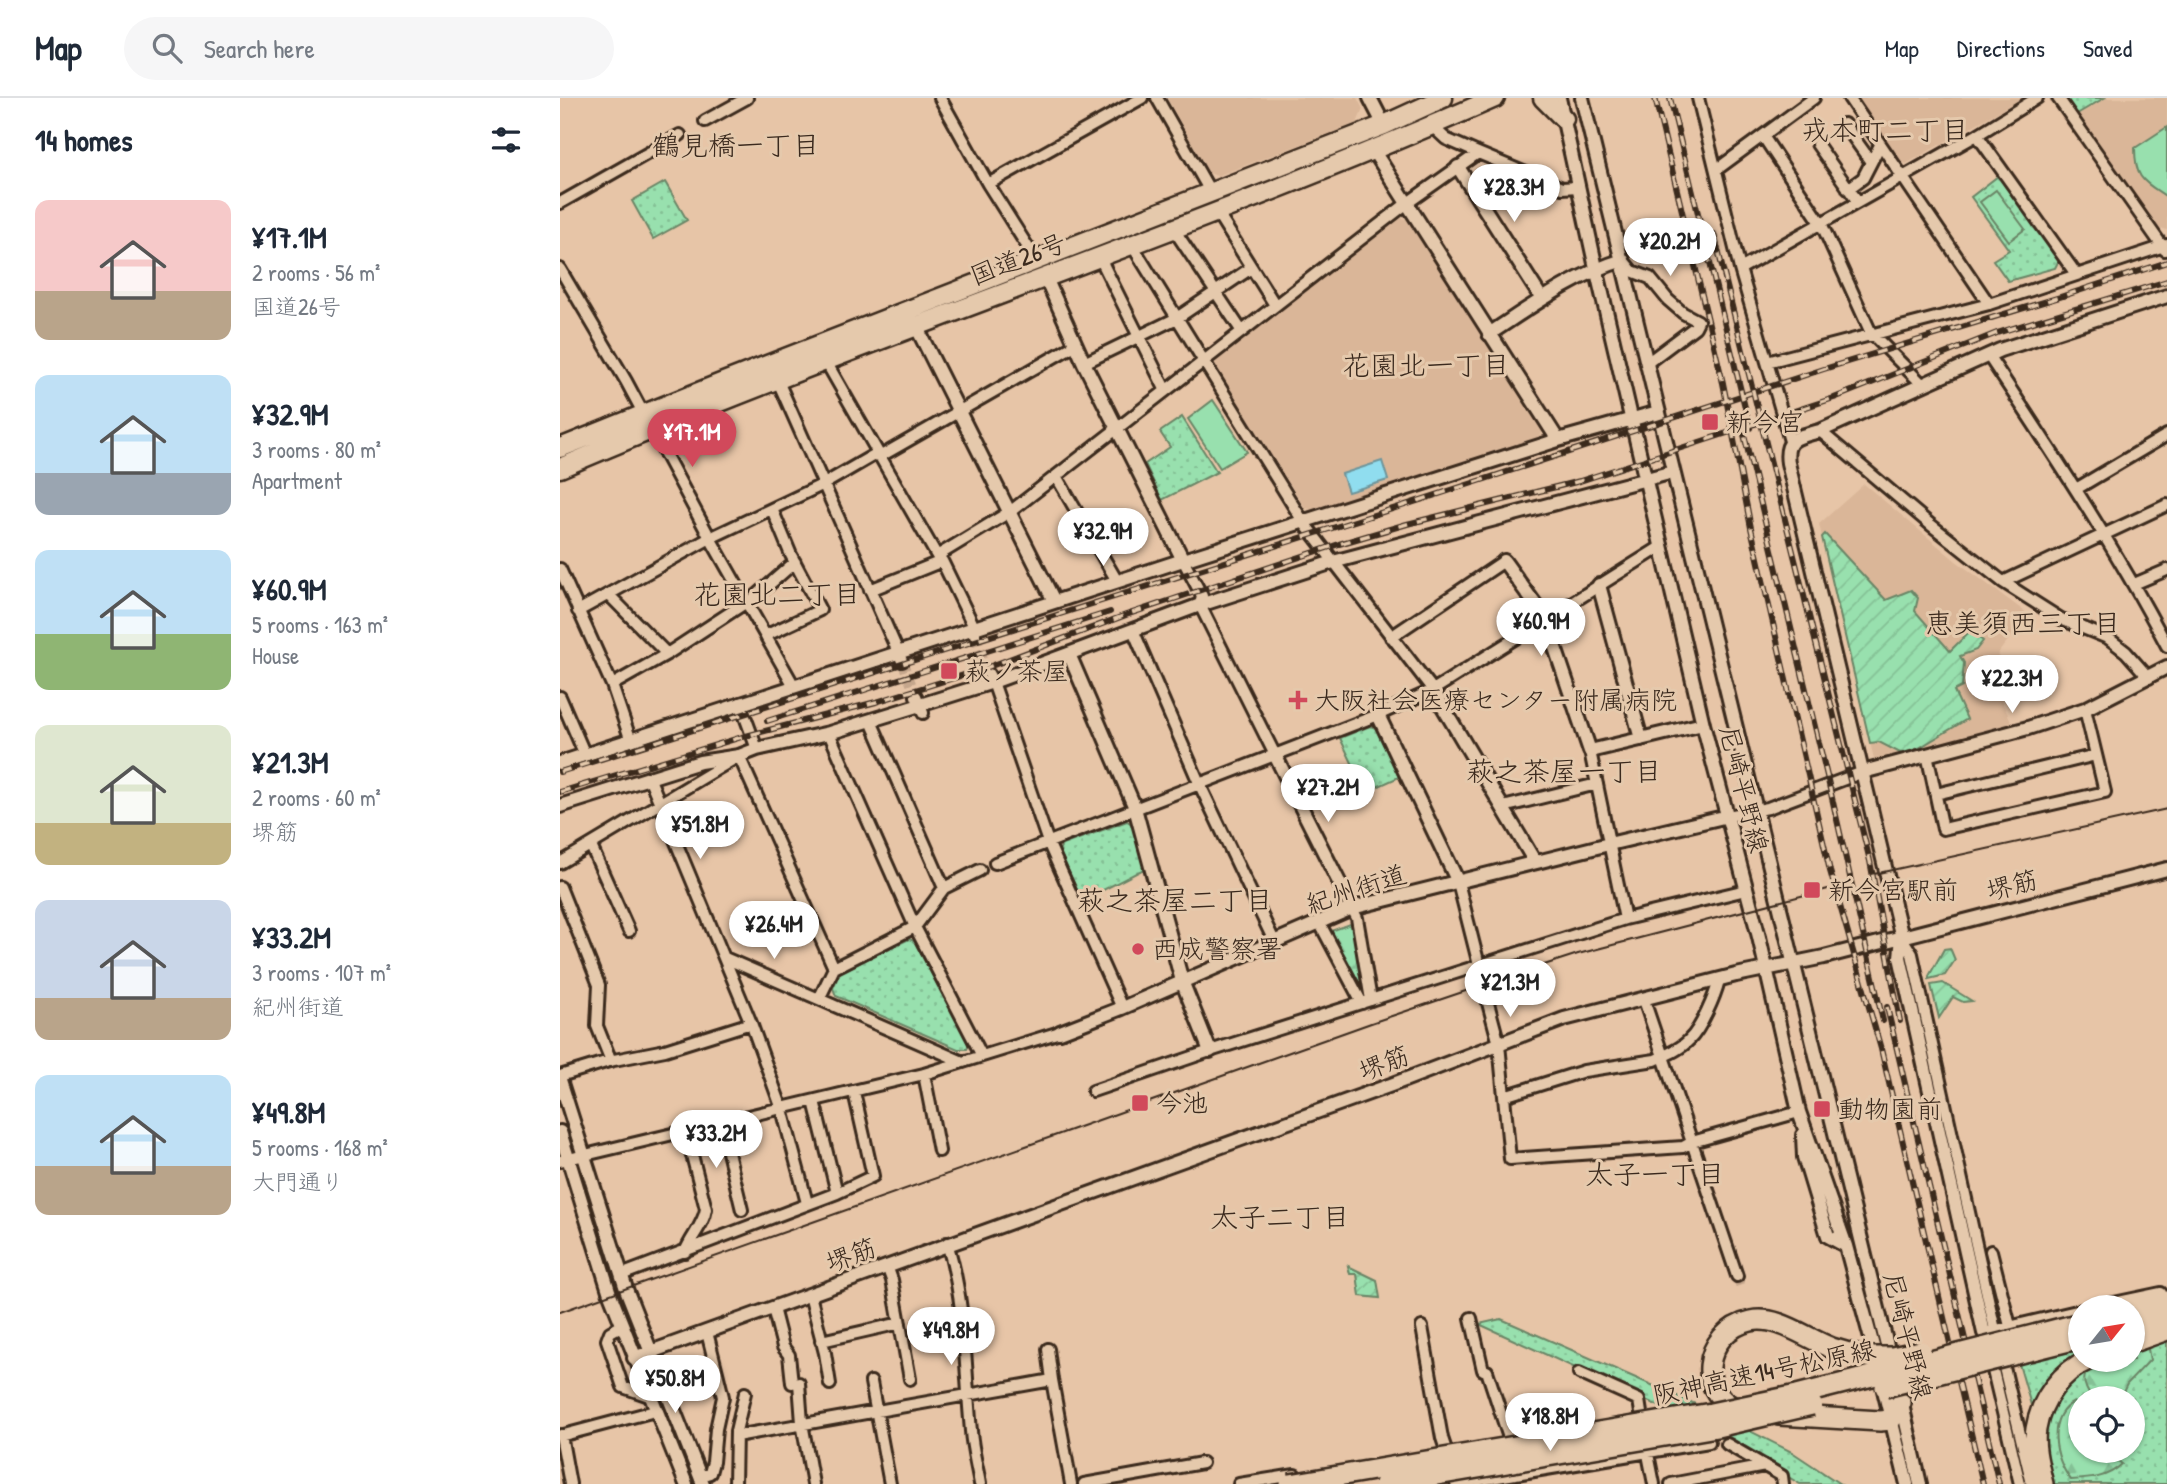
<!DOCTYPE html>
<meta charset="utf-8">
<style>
:root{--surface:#fff;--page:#f6f6f7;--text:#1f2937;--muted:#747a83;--line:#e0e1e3;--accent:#d1495b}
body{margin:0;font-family:"Patrick Hand","Klee One",sans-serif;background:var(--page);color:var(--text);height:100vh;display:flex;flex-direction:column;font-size:26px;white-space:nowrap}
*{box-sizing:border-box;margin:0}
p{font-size:23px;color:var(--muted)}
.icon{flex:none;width:38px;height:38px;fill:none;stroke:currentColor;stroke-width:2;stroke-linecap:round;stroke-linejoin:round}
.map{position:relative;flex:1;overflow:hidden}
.sheet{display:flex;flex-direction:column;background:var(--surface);width:560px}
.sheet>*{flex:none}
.needle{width:46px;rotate:60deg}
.controls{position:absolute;left:1508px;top:1197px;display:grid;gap:14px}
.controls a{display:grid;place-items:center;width:77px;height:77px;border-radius:50%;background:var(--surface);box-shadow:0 2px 5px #0004;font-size:35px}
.price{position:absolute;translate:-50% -60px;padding:0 16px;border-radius:24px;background:#fff;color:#222;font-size:23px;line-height:46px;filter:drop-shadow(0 2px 4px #0008)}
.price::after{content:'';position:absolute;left:50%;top:42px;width:21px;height:16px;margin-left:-10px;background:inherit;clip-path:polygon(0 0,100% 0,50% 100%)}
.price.selected{background:var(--accent);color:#fff}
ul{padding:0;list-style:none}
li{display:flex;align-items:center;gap:21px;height:175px;padding:0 35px}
li span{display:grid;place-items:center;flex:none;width:196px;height:140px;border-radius:14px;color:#555}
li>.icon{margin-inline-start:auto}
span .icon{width:84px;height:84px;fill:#fffc;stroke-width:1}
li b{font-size:30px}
h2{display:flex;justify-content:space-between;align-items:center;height:84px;padding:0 35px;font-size:30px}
header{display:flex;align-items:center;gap:42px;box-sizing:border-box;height:98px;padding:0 35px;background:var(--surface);border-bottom:2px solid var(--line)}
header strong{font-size:33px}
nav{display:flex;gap:38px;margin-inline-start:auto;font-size:24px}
.search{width:490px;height:63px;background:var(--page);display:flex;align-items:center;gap:18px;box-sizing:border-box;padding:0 24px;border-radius:38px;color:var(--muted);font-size:26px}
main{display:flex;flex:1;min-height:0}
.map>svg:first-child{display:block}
.built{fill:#dab698}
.grass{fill:url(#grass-dots);stroke:#6a8566;stroke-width:2;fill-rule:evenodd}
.forest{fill:url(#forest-firs);stroke:#6a8566;stroke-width:2}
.garden{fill:url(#garden-furrows);stroke:#6a8566;stroke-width:2}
.pitch{fill:#98e0ae;stroke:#6a8566;stroke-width:2}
.water{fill:#90ddef;stroke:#6e959b;stroke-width:2}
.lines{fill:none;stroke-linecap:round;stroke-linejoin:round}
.minor-tunnel{stroke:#c5a68c;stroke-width:10;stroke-dasharray:10 5;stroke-linecap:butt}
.minor-casing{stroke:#3b2a1e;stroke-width:16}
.tertiary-casing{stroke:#3b2a1e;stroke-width:18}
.trunk-casing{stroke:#3b2a1e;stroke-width:23}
.motorway-casing{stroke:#3b2a1e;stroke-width:24}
.minor{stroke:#e5c9ac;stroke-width:10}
.tertiary{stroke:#e5c9ac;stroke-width:12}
.trunk{stroke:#e5c9ac;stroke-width:18}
.motorway{stroke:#e5c9ac;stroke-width:19}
.tram{stroke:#3b2a1e;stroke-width:2}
.rail-casing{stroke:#3b2a1e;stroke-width:6}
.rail{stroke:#e5c9ac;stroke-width:3.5;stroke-dasharray:10;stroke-linecap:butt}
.motorway-bridge-casing{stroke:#3b2a1e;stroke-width:24;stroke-linecap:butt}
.motorway-bridge{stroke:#e5c9ac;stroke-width:19}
.poi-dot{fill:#d1495b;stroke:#e5c9ac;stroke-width:2.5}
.labels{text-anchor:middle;stroke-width:6;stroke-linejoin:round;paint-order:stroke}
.street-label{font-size:26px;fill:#3b2a1e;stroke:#e5c9ac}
.poi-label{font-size:26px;fill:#3b2a1e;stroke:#e5c9ac;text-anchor:start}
.neighbourhood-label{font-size:28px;fill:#3b2a1e;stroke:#e5c9ac}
</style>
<header>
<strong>Map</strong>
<div class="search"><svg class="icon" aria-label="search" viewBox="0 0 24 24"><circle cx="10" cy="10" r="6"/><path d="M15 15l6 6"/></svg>Search here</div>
<nav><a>Map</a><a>Directions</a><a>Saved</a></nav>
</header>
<main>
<section class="sheet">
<h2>14 homes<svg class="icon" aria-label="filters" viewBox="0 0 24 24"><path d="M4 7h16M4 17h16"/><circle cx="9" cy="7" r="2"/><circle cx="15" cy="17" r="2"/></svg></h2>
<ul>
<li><span style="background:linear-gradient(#f6c9c9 65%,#b9a48a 0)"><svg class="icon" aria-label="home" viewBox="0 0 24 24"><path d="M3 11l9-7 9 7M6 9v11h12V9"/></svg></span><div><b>¥17.1M</b><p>2 rooms · 56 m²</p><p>国道26号</p></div></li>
<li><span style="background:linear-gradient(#bfe0f5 70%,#9aa5b1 0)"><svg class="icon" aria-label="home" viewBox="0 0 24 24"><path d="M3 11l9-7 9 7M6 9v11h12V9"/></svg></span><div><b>¥32.9M</b><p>3 rooms · 80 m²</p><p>Apartment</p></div></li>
<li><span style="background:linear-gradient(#bfe0f5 60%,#8fb573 0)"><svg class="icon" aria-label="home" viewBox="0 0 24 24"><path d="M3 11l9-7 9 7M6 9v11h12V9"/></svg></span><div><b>¥60.9M</b><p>5 rooms · 163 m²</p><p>House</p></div></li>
<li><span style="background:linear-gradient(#dfe7d0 70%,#c2b280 0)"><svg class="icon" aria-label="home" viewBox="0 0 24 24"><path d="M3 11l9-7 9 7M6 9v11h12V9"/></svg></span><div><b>¥21.3M</b><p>2 rooms · 60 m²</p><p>堺筋</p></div></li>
<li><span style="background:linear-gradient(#c9d6e8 70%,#b9a48a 0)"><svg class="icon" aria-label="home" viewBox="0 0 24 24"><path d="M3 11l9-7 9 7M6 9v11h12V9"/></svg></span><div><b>¥33.2M</b><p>3 rooms · 107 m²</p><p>紀州街道</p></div></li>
<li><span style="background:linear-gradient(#bfe0f5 65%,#b9a48a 0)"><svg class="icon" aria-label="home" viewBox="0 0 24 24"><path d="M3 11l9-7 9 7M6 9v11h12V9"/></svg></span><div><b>¥49.8M</b><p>5 rooms · 168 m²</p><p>大門通り</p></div></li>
</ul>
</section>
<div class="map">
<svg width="1607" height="1386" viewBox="0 0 1607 1386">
<defs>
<pattern id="grass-dots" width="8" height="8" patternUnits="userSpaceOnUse" patternTransform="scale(1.75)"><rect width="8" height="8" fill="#98e0ae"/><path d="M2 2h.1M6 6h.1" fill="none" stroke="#84c095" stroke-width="1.8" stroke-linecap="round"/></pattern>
<pattern id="forest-firs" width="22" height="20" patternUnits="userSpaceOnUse" patternTransform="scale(1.75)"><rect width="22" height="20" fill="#98e0ae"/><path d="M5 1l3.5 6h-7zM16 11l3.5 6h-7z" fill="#84c095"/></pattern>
<pattern id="garden-furrows" width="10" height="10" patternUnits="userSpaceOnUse" patternTransform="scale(1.75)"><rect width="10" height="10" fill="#98e0ae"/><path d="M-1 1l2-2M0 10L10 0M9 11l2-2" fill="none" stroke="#84c095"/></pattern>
</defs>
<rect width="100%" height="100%" fill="#e7c5a7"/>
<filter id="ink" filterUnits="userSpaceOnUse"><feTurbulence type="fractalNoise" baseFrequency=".0143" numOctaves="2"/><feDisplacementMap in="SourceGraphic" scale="14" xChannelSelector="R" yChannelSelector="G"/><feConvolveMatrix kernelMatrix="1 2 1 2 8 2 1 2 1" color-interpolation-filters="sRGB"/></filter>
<g filter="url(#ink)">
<!-- built -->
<path class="built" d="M 607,0 L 797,0 L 803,11 L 797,25 L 657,78 L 649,75 Z
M 1297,0 L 1462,0 L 1346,66 L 1340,63 Z
M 1545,0 L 1607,0 L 1607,132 L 1598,129 L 1519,16 Z
M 840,120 L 847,121 L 982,334 L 980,340 L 754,412 L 745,410 L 655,267 L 657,261 Z
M 1304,386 L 1396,463 L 1468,516 L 1439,554 L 1435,590 L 1453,627 L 1359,650 L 1319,664 L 1314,661 L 1259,426 Z"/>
<!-- grass -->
<path class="grass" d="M 1506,0 L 1544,0 L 1517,16 Z
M 1438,78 L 1499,162 L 1495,170 L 1448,183 L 1433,162 L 1449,152 L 1411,99 Z
M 105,84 L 127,122 L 93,141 L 72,103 Z
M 622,319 L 657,374 L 602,402 L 585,366 L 610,349 L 600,334 Z
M 810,628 L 816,630 L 839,679 L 806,694 L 780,640 Z
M 567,723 L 572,726 L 584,771 L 522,803 L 499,752 L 502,747 Z
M 349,841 L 354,843 L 409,945 L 407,951 L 398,951 L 276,898 L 273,890 L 280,874 Z
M 941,1221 L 1142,1309 L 1232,1354 L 1280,1386 L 1240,1386 L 1177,1348 L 1103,1310 L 919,1226 Z
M 1607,1229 L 1607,1386 L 1494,1386 L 1459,1266 L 1521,1251 L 1521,1262 L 1573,1262 L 1573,1238 ZM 1521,1300 L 1573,1300 L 1573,1353 L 1521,1353 Z"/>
<!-- forest -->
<path class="forest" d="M 793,825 L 802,890 L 771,833 Z
M 1588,1251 L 1590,1262 L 1567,1286 L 1560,1300 L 1532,1300 C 1507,1266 1549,1262 1573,1262 L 1573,1254 Z
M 1514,1304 L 1520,1311 L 1516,1320 L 1521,1332 L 1521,1353 L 1545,1353 L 1562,1366 C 1548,1380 1530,1381 1511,1382 C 1494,1361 1486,1318 1514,1304 Z"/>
<!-- garden -->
<path class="garden" d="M 1265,436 L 1326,502 L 1351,492 L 1358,500 L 1355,513 L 1390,553 L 1410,533 L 1423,543 L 1416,552 L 1400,558 L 1404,565 L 1402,589 L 1394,593 L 1407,621 L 1359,650 L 1342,656 L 1319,644 L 1310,645 L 1262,439 Z
M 1390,850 L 1395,862 L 1385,877 L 1369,881 L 1369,878 L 1384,851 Z
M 1383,885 L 1412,903 L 1403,904 L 1393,899 L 1379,920 L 1371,887 Z
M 788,1168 L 817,1182 L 820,1200 L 800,1198 L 797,1176 L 790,1176 Z"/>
<!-- pitch -->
<path class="pitch" d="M 1607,29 L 1607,99 C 1583,83 1575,81 1575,50 Z
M 1436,92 L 1465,131 L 1449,143 L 1420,104 Z
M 653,302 L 687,354 L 660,370 L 628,321 Z"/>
<!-- water -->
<path class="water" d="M 822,363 L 828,382 L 788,394 L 782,376 Z"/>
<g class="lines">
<!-- minor-tunnel -->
<path class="minor-tunnel" d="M 415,537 L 428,575
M 342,563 L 356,598
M 1177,1178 L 1181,1189"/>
<defs>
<path id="minor" d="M 380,0 L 428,86 L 476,162
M 597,0 L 651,95
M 1138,0 L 1180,171 L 1230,343
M 1289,0 L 1429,206
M 1498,0 L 1605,152
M 145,23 L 187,0
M 1284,26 L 1311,64
M 872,28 L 886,41 L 918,55 L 1002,90 L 1018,89
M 1417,37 L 1516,176
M 1203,38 L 1261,125 L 1311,235 L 1362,286
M 1257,46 L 1298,104
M 1156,72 L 1254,0
M 428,86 L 582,0
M 1288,91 L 1303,80 L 1320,47
M 0,105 L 120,37
M 656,113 L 715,207
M 613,130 L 681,232
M 572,147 L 744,425 L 873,592
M 539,158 L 605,291
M 1063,162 L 1072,173 L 1090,180 L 1108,202 L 1123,215 L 1138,223 L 1135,229 L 1087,265
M 0,171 L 66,283 L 150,440 L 234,588
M 1180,171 L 1417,37 L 1477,0
M 1428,257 C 1491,352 1554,447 1607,548
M 265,262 L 377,458 L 382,463 L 415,531 L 415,537
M 1207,264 L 1429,206 L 1607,147
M 524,265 L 617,220 L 691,170
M 217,281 L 342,563
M 1260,333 L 1371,427 L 1443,484 L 1501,521 L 1548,540 L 1566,554 L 1589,580
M 496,378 L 557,483
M 1516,391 L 1607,337
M 377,458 L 451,413 L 846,106 L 918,55
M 623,462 L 642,498 L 640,507 L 715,657
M 0,471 L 52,587 L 71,643
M 1443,484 L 1607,407
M 1574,486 L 1607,472
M 310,492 L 382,463
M 50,498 L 107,556
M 188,505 L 235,464
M 18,513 L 150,440 L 264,386 L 314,357 L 321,358 L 515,247
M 573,532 L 640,687 L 714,843
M 207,537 L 260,512 L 231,457 L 212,411
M 831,539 L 944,463
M 428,575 L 433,584 L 488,744 L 562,910
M 52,587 L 107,556 L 188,503
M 356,598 L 363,615
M 0,599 L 25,657
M 180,605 L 197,651
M 311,623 L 384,790
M 269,635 L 355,829 L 422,958
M 1030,653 L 1065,821
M 1367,656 L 1383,731 L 1545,694 L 1525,611
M 89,679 L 191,925 L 222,1011 L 247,1105
M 1376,696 L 1536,657
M 943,709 L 1037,686
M 1168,718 L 1208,710 L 1303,674
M 31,748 L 69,833
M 0,765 L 179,658 L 274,870
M 435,765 L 818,617 L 873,592 L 1102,448
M 898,784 L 919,867
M 0,789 L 39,887 L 37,928 L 51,963
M 792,810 L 797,820 L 811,902
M 759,824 L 802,905
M 1342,840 L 1352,856 L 1435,1232 L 1472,1386
M 165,860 L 403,964
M 259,901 L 274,870 L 355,829 L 384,790 L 420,772
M 1084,902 L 1177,1178
M 928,905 L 939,946 L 950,1061 L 1123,1049 L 1132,1044 L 1239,1014
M 364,976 L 379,1053
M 0,978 L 49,963 L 105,952 L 191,925
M 533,993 L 650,953 L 1065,821 L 1186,792
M 944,998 L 1024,973 L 1095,962 C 1106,957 1121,951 1129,942 C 1141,931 1155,898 1159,882
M 254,1003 L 277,1095
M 161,1025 L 182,1112
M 0,1063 L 364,976 L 500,934
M 387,1145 C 406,1205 405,1271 411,1333 C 412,1350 417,1368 420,1386
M 1431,1153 L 1450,1228
M 125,1154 C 131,1139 144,1126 146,1111 L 126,1034
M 327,1168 L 332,1182 L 350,1281
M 61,1177 L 277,1095 L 313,1078 L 294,994
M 250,1197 L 265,1255 L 270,1286
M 1535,1209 L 1601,1195
M 213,1210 L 223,1249 L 229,1257 L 232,1285
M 911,1220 L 923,1272 L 927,1273 L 953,1352
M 61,1228 L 50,1234 L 47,1242 L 63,1289 L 89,1298
M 862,1229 L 882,1340 L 886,1352
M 1428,1234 L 1521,1212
M 261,1243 L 340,1225
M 488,1251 L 492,1282
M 1430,1260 L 1460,1386
M 1019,1275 L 1079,1302 L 1083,1328
M 311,1284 L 330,1386
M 239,1285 L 242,1325 L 253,1386
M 1,1337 L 10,1386
M 0,1338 L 95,1313
M 176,1338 L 492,1282 L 511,1386
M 1167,1346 L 1222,1378 L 1223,1386
M 1087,1351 L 1094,1386
M 140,1378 L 150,1375 L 153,1364 L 156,1331 L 163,1299 L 147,1234
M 175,1386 L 176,1333 L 185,1295
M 524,1386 L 642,1365
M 679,1386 L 735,1377
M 896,1386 L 1149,1344
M 1111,1386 L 1205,1368"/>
<path id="tertiary" d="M 810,0 L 824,27
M 999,0 L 1036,170 L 1143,626 L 1199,839 L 1239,1014 L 1286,1148 L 1317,1263
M 1022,0 L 1331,1264
M 813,52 L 998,342
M 898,69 L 982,201
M 485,178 L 524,265 L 623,462
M 356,228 L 494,503
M 929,236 C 972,208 1014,177 1063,162
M 944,463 L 985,520 L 1030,653 L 1143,626
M 1039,487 L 1081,641
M 509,556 L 575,710 L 622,883 L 650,953
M 873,592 L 975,764
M 818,617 L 898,784
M 715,657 L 792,810
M 0,665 L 623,462 L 998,342 L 1098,314
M 1303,674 L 1468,630 L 1525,611 L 1607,569
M 0,708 L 140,664 L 179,658 L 197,651 L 269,635 L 360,607 L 433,584 L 640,507 L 773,464 L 1113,374
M 500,934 L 562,910 L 792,810 L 1049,746 L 1168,718
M 0,982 L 66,1191 L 143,1386
M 0,1034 L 50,1196 L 126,1386
M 1243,1037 L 1244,1059 L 1268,1138 L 1286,1148
M 1424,1235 L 1340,859 L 1342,840 L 1228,365 C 1224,339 1239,339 1260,333 L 1440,252 L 1607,198
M 74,1260 L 831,987 L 1004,921 L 1176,877 L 1264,859 L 1607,771
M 1322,1284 L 1347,1386
M 1341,1302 L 1360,1386"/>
<path id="trunk" d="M 983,0 L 1004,21
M 0,350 L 161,285 L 824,27 L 883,0
M 0,370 C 308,238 628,135 935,0"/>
<path id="motorway" d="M 1573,1212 L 1607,1203
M 1573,1227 L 1607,1219
M 1573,1244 L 1607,1232
M 1185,1313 C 1133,1301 1142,1233 1191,1223 C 1218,1217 1247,1241 1272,1250 C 1282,1253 1293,1256 1303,1259
M 1219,1317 L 1320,1323 L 1331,1322 L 1341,1305
M 1483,1386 C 1479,1369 1473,1348 1476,1331 C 1481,1301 1501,1274 1528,1262"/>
</defs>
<!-- minor casing -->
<use href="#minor" class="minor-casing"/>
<!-- tertiary casing -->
<use href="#tertiary" class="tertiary-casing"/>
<!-- trunk casing -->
<use href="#trunk" class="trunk-casing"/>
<!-- motorway casing -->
<use href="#motorway" class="motorway-casing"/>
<!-- minor -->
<use href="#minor" class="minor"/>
<!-- tertiary -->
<use href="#tertiary" class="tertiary"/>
<!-- trunk -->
<use href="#trunk" class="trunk"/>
<!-- motorway -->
<use href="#motorway" class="motorway"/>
<!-- tram -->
<path class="tram" d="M 1314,776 L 1607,711
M 0,1214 L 811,925 L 947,879 L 1018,856 L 1268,791"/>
<defs>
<path id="rail" d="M 1095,0 L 1163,285 L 1191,430 L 1270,773 L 1321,951 L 1423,1386
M 1110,0 L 1190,330
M 1154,136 L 1310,763 L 1340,923
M 1180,320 L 1267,678 L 1323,923
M 207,623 L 550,514
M 0,674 L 842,408 L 1264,271 L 1500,199 L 1607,164
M 0,694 L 182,639 L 316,604 L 423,571 L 566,517 L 779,446 L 847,426 L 1020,383 L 1274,300 L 1437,235 L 1607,183
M 1327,909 L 1439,1386"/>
</defs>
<!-- rail casing -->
<use href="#rail" class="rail-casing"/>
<!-- rail -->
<use href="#rail" class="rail"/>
<defs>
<path id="motorway-bridge" d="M 1303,1259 L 1332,1259 L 1361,1253
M 1325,1289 L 1521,1240
M 730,1386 L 1151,1315 L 1237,1297 L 1521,1225
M 824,1386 L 1157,1329 L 1252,1307"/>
</defs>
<!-- motorway-bridge casing -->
<use href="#motorway-bridge" class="motorway-bridge-casing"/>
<!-- motorway-bridge -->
<use href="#motorway-bridge" class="motorway-bridge"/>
</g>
</g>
<!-- markers -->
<g class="poi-dot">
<rect x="1141" y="315" width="18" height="18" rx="3.5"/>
<rect x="380" y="564" width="18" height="18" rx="3.5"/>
<path d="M734.5 591.5h7v7h7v7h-7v7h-7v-7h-7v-7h7z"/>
<rect x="1243" y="783" width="18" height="18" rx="3.5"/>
<circle cx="578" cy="851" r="7"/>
<rect x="571" y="996" width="18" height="18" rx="3.5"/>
<rect x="1253" y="1002" width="18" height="18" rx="3.5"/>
</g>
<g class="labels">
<!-- street labels -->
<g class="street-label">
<text transform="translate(458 161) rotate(-21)" y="9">国道26号</text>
<text transform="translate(1184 691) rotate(76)" y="9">尼崎平野線</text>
<text transform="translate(1452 787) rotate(-14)" y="9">堺筋</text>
<text transform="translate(796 791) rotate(-18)" y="9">紀州街道</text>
<text transform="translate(824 965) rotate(-21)" y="9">堺筋</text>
<text transform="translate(291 1157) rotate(-20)" y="9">堺筋</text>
<text transform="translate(1348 1238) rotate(76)" y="9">尼崎平野線</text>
<text transform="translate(1204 1274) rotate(-12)" y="9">阪神高速14号松原線</text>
</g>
<!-- poi labels -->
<g class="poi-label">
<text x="1166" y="333">新今宮</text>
<text x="405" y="582">萩ノ茶屋</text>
<text x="754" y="611">大阪社会医療センター附属病院</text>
<text x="1268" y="801">新今宮駅前</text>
<text x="592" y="860">西成警察署</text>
<text x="596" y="1014">今池</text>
<text x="1278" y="1020">動物園前</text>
</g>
<!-- neighbourhood labels -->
<g class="neighbourhood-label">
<text x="1325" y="42">戎本町二丁目</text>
<text x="176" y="57">鶴見橋一丁目</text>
<text x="866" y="277">花園北一丁目</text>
<text x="217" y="506">花園北二丁目</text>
<text x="1463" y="535">恵美須西三丁目</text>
<text x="1004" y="683">萩之茶屋一丁目</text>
<text x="615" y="812">萩之茶屋二丁目</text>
<text x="1095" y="1086">太子一丁目</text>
<text x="720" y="1129">太子二丁目</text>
</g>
</g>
</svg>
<div class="controls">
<a><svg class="needle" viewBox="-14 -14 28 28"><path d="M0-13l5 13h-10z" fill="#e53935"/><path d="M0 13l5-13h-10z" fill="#747a83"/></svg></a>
<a><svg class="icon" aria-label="locate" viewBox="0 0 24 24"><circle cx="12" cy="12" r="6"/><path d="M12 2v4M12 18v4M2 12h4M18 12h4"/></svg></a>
</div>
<b class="price" style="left:954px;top:126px">¥28.3M</b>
<b class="price" style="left:1110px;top:180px">¥20.2M</b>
<b class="price selected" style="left:132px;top:371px">¥17.1M</b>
<b class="price" style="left:543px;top:470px">¥32.9M</b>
<b class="price" style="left:981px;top:560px">¥60.9M</b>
<b class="price" style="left:1452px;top:617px">¥22.3M</b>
<b class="price" style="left:768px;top:726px">¥27.2M</b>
<b class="price" style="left:140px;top:763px">¥51.8M</b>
<b class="price" style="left:214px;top:863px">¥26.4M</b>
<b class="price" style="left:950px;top:921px">¥21.3M</b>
<b class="price" style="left:156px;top:1072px">¥33.2M</b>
<b class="price" style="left:391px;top:1269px">¥49.8M</b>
<b class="price" style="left:115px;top:1317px">¥50.8M</b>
<b class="price" style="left:990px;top:1355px">¥18.8M</b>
</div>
</main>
